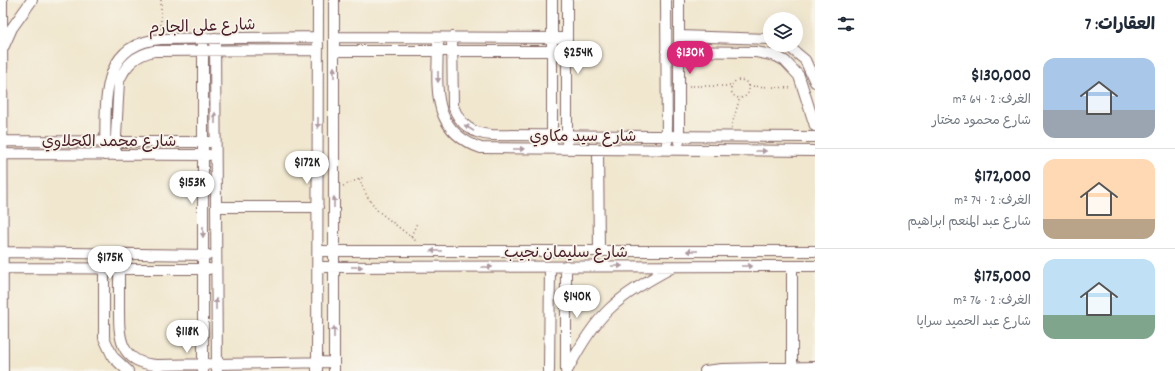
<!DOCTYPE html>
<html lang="ar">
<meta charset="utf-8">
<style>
:root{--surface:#fff;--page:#f2f2f3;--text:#1f2937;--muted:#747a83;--line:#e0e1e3;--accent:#db2777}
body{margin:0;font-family:Dekko,"Playpen Sans Arabic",sans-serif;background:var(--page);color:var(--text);direction:rtl;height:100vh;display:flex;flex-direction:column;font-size:15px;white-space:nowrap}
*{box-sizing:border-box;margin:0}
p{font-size:13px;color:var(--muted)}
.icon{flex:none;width:22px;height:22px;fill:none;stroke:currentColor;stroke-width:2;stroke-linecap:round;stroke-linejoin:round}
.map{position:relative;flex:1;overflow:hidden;direction:ltr}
.drawer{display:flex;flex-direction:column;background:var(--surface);width:360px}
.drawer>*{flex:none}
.tools{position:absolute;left:763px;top:12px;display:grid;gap:8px}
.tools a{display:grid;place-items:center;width:40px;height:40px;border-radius:50%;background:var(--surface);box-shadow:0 4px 16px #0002;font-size:20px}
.price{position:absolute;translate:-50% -34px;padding:0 9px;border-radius:14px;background:#fff;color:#222;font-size:13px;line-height:26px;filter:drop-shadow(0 1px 2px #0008)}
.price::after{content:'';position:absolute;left:50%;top:24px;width:12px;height:9px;margin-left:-6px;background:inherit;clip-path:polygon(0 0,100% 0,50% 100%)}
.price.on{background:var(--accent);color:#fff}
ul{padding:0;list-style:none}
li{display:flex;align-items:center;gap:12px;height:100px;padding:0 20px}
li+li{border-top:1px solid var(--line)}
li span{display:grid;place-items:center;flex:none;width:112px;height:80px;border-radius:12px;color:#555}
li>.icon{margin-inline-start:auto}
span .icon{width:48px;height:48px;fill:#fffc;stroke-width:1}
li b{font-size:17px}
h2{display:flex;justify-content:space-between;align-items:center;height:48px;padding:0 20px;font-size:17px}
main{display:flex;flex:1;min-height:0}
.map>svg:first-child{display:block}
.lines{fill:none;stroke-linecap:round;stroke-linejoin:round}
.minor-casing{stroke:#846564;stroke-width:12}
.path{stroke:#846564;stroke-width:1.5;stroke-dasharray:1 3;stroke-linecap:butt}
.minor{stroke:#fff;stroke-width:10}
.oneway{fill:#ae9aa0}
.labels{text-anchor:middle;stroke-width:3.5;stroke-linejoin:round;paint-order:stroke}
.street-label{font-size:16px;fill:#4a1f2b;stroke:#f7f3e8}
</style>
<main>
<section class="drawer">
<h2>العقارات: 7<svg class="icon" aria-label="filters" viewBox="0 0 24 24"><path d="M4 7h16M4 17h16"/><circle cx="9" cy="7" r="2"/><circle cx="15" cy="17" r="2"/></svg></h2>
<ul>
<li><span style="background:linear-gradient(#a9c7e8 65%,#9aa5b1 0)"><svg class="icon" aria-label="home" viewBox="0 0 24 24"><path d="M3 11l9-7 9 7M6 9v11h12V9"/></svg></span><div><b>$130,000</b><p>الغرف: 2 · 64 m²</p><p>شارع محمود مختار</p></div></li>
<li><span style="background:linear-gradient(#ffd9b3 75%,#b9a48a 0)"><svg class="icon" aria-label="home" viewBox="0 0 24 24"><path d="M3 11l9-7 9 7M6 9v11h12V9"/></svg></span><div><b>$172,000</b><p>الغرف: 2 · 74 m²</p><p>شارع عبد المنعم ابراهيم</p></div></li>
<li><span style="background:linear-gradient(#bfe0f5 70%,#7fa58c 0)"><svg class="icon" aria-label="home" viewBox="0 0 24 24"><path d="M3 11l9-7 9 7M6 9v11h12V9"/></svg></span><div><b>$175,000</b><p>الغرف: 2 · 76 m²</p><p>شارع عبد الحميد سرايا</p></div></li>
</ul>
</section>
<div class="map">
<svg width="815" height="371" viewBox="0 0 815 371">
<rect width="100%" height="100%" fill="#f7f3e8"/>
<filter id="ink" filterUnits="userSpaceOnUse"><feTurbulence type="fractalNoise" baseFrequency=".025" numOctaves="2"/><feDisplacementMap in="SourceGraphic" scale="8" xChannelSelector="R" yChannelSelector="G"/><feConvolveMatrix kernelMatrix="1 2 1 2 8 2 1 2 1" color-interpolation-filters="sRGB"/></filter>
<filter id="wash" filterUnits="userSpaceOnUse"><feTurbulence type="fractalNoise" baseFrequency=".012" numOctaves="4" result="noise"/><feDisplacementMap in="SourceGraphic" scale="16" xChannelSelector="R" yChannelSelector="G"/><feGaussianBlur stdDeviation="0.9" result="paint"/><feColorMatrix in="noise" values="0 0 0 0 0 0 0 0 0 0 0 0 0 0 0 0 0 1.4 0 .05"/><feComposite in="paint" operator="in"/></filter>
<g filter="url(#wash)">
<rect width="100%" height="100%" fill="#f1e7cf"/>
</g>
<g filter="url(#ink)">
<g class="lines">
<defs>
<path id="minor" d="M 2,0 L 3,371
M 567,0 L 567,142
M 666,0 L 667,142
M 679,0 L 679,142
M 679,36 L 770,39
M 334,37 L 567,38
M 452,37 L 453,106 C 460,125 472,134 492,135 L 815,137
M 215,38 L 217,371
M 438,38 C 438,83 428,130 481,148 L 815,151
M 787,45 L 805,60 L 815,82
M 4,46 L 12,28 L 32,0
M 334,51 L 567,51
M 666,51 L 756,52 L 776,56 L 785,61 L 799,76 L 815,126
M 3,141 L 209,142
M 552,142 L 552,0
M 598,150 L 599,251
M 3,154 L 209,155
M 105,155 C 107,108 96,44 161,39 L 318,37
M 115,155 L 119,81 C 126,64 136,55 154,51 L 318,50
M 216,207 L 318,207
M 318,251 L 815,251
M 3,252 L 208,255
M 104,253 L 104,338 L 113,357 L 128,371
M 119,254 C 119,270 119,286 119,303 C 119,334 117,363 157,365 L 334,362
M 318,267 L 815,266
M 3,268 L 209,269
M 792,367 L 792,266
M 203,371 L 203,39
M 317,371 L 318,0
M 334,371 L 334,0
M 549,371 L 550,267
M 566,371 L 566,266
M 567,371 C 597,312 616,298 673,267
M 705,371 L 722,369 L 815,367"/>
</defs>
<!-- minor casing -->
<use href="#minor" class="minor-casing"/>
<!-- path -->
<path class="path" d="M 161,29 L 161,0
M731 89a9 9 0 1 1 18 0a9 9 0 1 1-18 0Z
M 689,86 L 732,86
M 749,86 L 793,88
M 731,128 L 740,97
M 359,179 L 367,196 L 377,210 L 416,241
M 343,186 L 364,177
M 411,236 L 417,223"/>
<!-- minor -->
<use href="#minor" class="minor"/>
</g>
<!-- one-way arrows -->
<defs><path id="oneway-solid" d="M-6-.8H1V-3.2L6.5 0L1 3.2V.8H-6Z"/></defs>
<g class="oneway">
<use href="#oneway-solid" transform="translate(334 72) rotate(-90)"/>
<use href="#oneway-solid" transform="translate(438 77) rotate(90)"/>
<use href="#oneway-solid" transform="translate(215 118) rotate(-90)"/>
<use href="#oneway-solid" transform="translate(318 123) rotate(90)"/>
<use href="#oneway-solid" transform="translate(469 128) rotate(-147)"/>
<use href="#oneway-solid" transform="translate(519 149)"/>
<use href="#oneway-solid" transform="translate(761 151)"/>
<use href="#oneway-solid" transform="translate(334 202) rotate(-90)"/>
<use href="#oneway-solid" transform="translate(203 232) rotate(90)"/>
<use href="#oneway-solid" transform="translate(436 251) rotate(-180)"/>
<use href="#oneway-solid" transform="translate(692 251) rotate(-180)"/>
<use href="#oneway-solid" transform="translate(617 266)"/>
<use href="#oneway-solid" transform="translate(747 266)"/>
<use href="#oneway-solid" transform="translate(357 267)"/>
<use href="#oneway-solid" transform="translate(487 267)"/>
<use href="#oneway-solid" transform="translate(216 304) rotate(-90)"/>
<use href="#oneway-solid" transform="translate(334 332) rotate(-90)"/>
</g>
</g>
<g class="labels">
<!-- street labels -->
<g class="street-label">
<text transform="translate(202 25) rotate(-2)" y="6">شارع على الجارم</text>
<text x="583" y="141">شارع سيد مكاوي</text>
<text x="109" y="146">شارع محمد الكحلاوي</text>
<text x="566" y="257">شارع سليمان نجيب</text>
</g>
</g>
</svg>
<div class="tools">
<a><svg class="icon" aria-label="layers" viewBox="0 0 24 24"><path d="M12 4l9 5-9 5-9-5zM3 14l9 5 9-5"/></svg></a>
</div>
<b class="price" style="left:578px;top:75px">$254K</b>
<b class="price on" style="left:690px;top:75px">$130K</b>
<b class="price" style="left:307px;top:185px">$172K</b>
<b class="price" style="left:192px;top:205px">$153K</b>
<b class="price" style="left:110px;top:280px">$175K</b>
<b class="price" style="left:577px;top:319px">$140K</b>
<b class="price" style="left:187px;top:354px">$118K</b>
</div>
</main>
